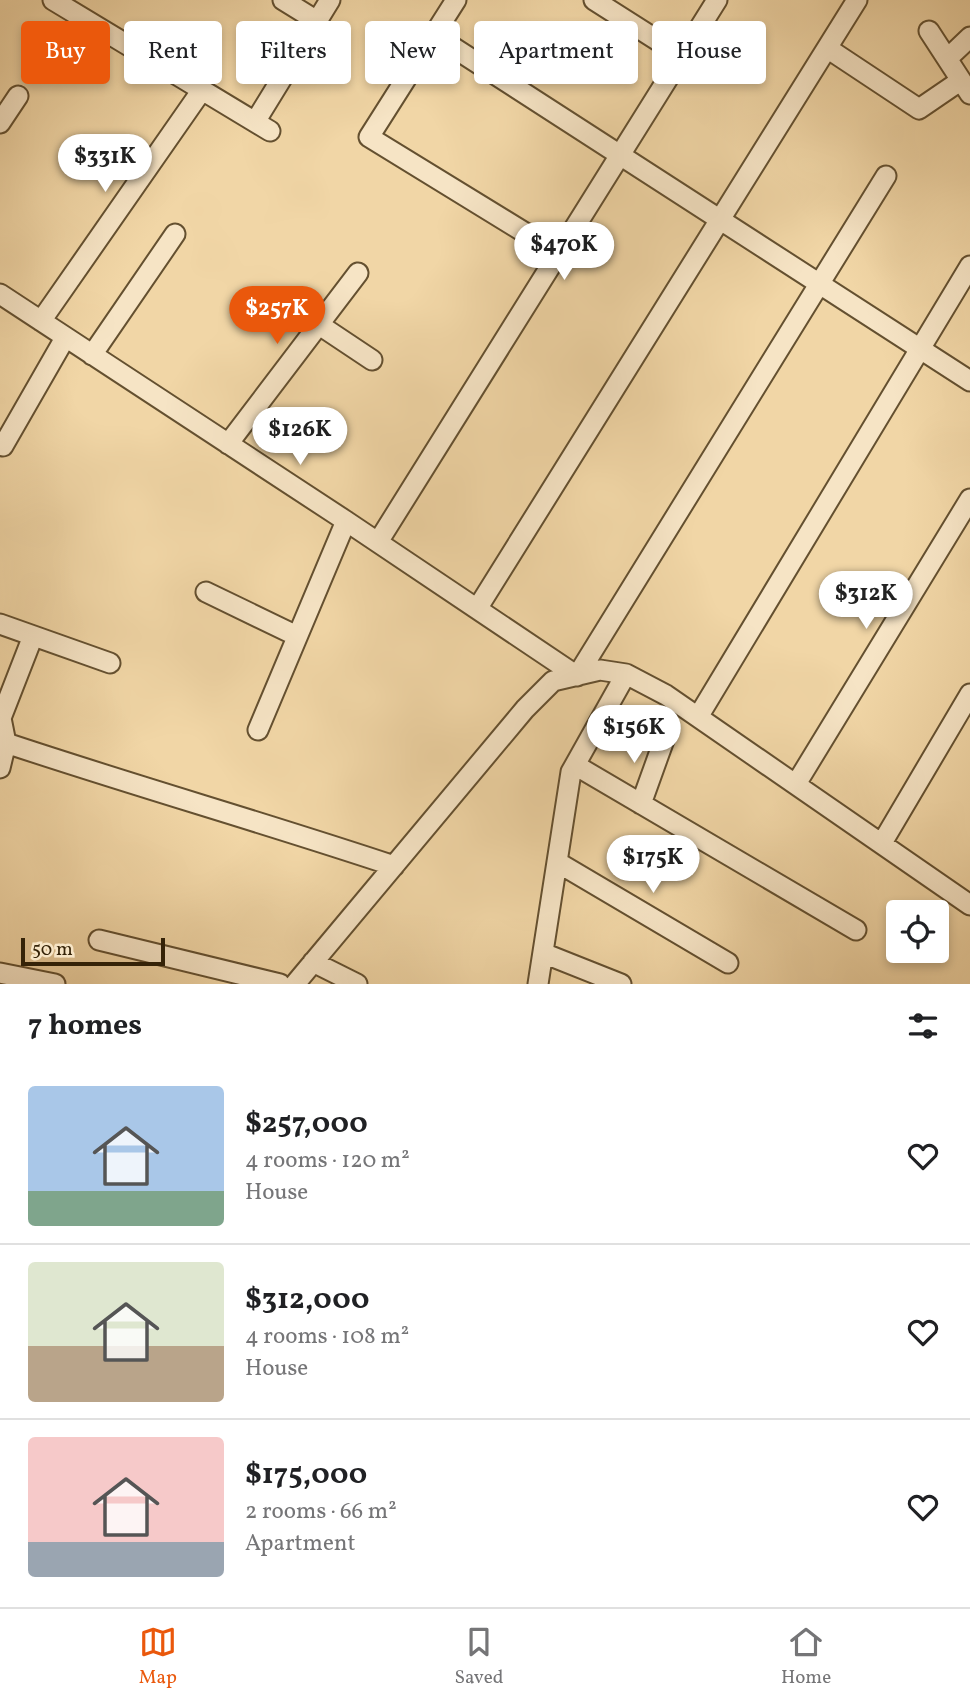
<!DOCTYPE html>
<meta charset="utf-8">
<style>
:root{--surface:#fff;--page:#f2f2f2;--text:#202124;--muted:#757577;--line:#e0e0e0;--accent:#ea580c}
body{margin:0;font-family:Vollkorn,serif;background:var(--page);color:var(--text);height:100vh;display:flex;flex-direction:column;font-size:26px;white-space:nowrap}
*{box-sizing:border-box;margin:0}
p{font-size:23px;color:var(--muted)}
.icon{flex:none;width:38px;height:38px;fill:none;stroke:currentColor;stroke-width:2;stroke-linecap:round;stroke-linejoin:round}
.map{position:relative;height:984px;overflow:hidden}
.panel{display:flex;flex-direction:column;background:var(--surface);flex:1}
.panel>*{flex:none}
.hud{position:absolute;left:21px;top:21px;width:929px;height:63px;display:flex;gap:14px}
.tools{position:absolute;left:886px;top:900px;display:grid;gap:14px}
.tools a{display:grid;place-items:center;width:63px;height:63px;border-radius:7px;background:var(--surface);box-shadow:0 4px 10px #0003;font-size:35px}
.scale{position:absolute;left:21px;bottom:18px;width:144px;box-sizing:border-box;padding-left:7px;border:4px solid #352308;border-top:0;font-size:19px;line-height:24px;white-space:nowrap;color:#352308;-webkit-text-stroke:5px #f6e4c5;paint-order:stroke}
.price{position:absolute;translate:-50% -60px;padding:0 16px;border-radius:24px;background:#fff;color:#222;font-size:23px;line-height:46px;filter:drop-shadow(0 2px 4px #0008)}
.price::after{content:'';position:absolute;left:50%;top:42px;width:21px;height:16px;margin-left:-10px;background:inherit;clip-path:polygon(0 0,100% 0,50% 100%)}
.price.active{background:var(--accent);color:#fff}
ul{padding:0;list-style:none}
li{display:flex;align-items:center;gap:21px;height:175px;padding:0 28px}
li+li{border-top:2px solid var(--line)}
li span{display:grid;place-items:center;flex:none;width:196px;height:140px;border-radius:7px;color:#555}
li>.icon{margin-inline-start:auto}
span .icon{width:84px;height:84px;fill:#fffc;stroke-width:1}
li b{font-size:30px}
h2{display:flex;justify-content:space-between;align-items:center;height:84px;padding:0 28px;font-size:30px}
.chip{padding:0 24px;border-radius:7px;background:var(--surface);box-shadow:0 4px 10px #0003;font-size:24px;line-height:63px}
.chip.active{background:var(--accent);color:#fff}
.tab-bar{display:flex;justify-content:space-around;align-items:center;height:98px;border-top:2px solid var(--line);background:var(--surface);font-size:19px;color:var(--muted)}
.tab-bar a{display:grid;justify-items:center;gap:4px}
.tab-bar .active{color:var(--accent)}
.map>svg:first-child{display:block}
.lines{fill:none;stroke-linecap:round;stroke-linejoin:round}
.minor-casing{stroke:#645030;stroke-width:23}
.minor{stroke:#f6e4c5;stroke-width:19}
</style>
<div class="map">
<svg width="970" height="984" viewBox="0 0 970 984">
<rect width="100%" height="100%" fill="#f1d6a6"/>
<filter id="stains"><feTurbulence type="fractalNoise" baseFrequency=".00286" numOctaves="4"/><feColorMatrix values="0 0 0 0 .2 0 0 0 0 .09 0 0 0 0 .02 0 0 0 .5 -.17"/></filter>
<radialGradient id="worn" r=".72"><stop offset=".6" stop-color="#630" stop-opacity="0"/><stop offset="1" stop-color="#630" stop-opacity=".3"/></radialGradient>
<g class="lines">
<defs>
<path id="minor" d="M 53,0 L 270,131
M 283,0 L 317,21
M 456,0 L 369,137 L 558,253
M 594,0 L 682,56
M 929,31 L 970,94
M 434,35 L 970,381
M 827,48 L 919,109 L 960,81
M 948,58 L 970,37
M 255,122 L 330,0
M 0,123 L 18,96
M 0,294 L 346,521 L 577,676 L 886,176
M 41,321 L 202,90
M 318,324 L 372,360
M 92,355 L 175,234
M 228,444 L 358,273
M 3,446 L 65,338
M 378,542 L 717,0
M 206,592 L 297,636
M 477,609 L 857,0
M 0,624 L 110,663
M 698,717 L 970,266
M 258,730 L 346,521
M 6,743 C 135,786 265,823 394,866
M 575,765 L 856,930
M 0,768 L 6,743 L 1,718 L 33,636
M 796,784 L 970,499
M 641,804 L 664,740
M 882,843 L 970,694
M 557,862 L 728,963
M 99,940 L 280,984
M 543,953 L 621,984
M 313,962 L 357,984
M 0,973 L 55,984
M 295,984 L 525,709 L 553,681 L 600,670 L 626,674 L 666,695 L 970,905
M 538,984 L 571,772 L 626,674"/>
</defs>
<!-- minor casing -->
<use href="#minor" class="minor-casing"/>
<!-- minor -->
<use href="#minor" class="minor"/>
</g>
<rect width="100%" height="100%" filter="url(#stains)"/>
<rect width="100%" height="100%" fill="url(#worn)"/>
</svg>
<div class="tools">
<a><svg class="icon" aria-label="locate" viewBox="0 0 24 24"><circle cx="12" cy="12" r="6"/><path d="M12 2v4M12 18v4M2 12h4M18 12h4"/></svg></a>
</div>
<div class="scale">50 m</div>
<b class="price" style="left:105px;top:194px">$331K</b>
<b class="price" style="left:564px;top:282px">$470K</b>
<b class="price active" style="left:277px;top:346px">$257K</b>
<b class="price" style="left:300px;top:467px">$126K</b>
<b class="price" style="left:866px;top:631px">$312K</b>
<b class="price" style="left:634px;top:765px">$156K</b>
<b class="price" style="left:653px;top:895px">$175K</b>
<div class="hud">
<a class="chip active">Buy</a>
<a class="chip">Rent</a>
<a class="chip">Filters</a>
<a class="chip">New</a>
<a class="chip">Apartment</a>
<a class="chip">House</a>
</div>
</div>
<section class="panel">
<h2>7 homes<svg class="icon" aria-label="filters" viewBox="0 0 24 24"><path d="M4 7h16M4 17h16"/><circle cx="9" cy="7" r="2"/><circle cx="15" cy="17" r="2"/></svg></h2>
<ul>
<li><span style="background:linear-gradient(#a9c7e8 75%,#7fa58c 0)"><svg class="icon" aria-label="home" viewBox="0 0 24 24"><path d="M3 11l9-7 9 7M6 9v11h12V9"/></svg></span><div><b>$257,000</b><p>4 rooms · 120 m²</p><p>House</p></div><svg class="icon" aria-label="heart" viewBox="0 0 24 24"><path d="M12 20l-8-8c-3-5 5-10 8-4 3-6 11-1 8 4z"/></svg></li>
<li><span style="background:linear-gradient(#dfe7d0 60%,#b9a48a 0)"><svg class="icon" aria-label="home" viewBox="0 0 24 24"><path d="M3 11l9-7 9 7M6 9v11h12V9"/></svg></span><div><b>$312,000</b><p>4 rooms · 108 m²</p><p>House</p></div><svg class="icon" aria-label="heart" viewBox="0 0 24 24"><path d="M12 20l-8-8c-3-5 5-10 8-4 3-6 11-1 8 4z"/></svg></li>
<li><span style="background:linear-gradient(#f6c9c9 75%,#9aa5b1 0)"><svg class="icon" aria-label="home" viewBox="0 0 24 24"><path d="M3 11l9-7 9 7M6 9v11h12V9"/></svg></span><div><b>$175,000</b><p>2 rooms · 66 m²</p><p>Apartment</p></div><svg class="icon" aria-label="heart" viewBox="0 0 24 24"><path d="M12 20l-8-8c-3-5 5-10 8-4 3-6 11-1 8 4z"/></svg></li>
</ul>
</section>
<nav class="tab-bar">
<a class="active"><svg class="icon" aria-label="map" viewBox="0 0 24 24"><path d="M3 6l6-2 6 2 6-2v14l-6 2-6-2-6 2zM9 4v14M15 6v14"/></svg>Map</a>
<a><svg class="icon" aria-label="saved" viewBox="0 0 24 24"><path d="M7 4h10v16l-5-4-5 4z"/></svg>Saved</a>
<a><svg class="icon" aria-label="home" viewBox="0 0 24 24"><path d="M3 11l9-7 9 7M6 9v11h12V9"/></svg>Home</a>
</nav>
